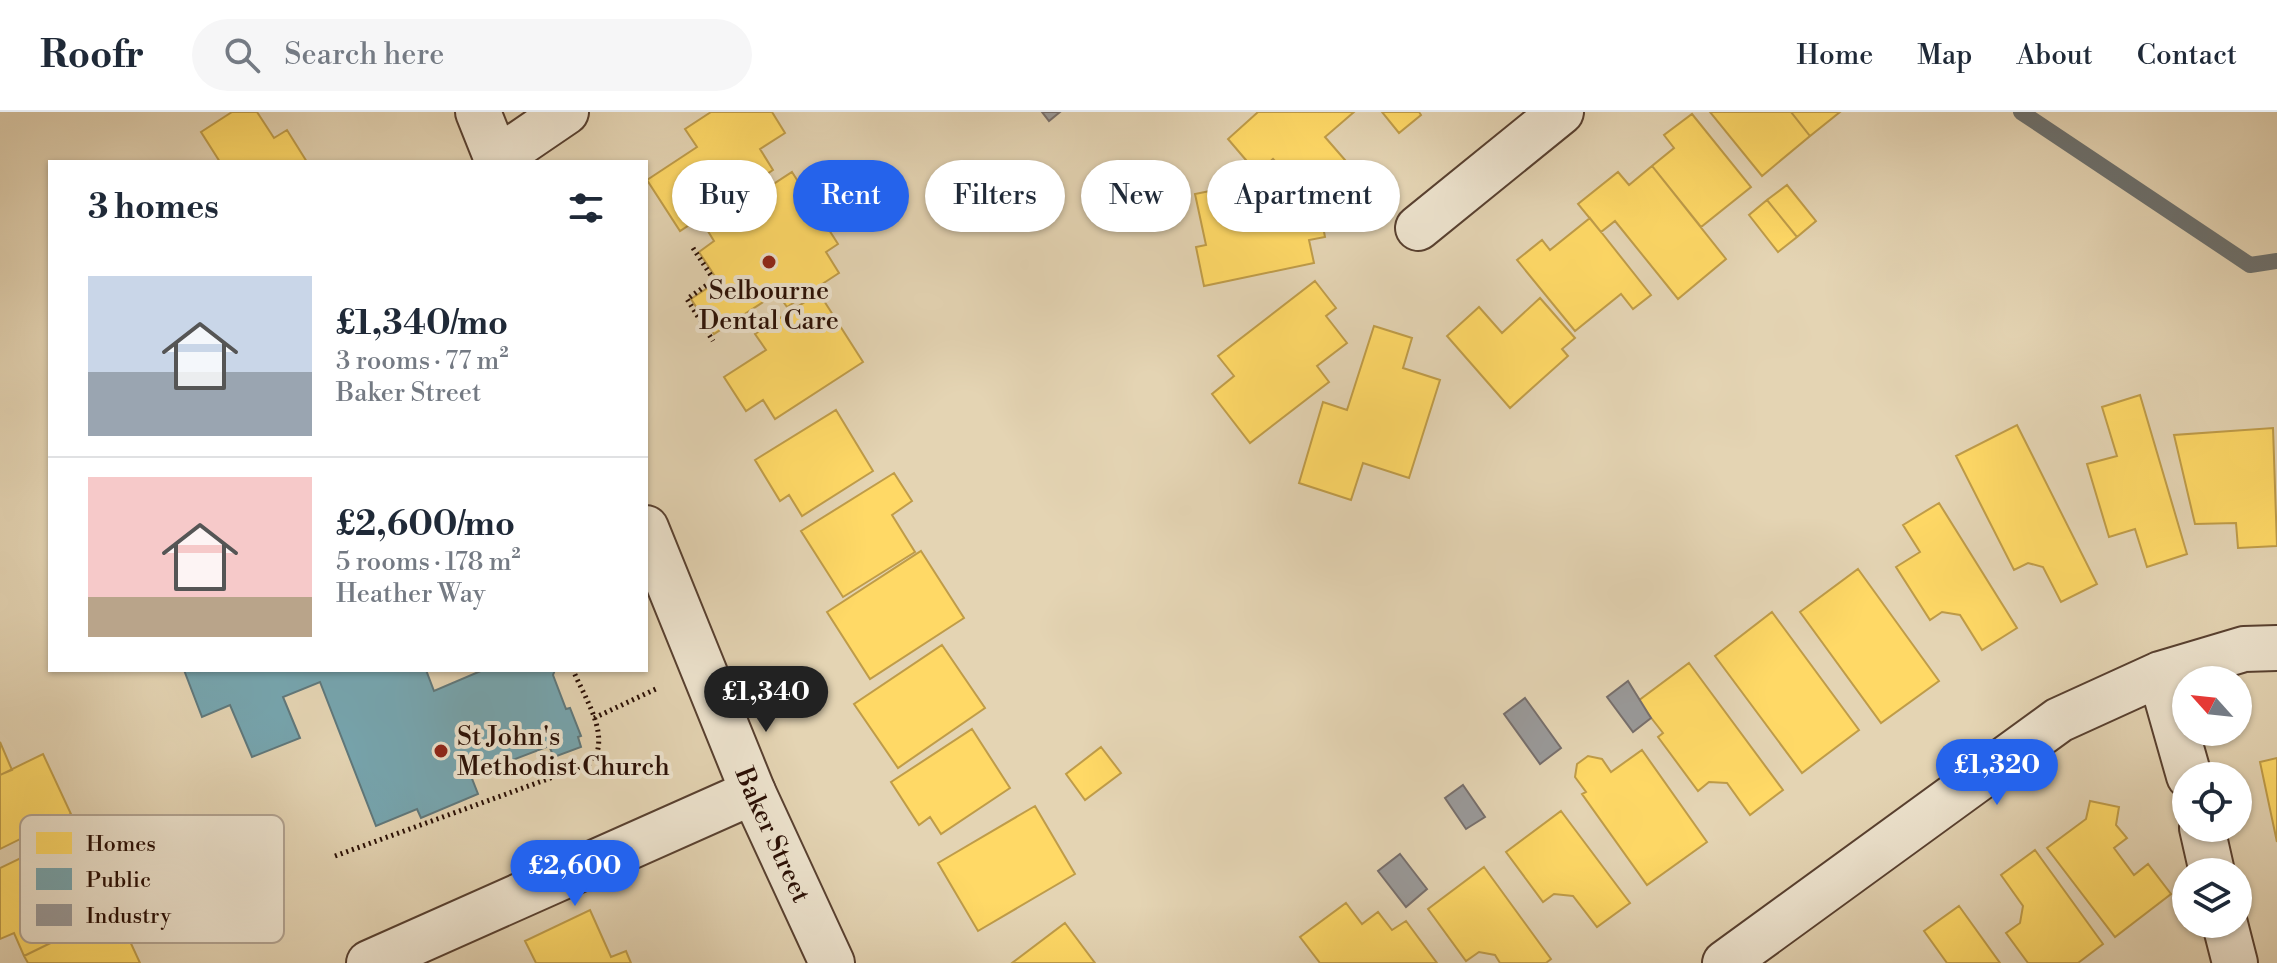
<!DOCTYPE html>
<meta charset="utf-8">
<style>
:root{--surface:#fff;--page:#f6f6f7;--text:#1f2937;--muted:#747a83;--line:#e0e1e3;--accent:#2563eb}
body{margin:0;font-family:"Libre Bodoni",serif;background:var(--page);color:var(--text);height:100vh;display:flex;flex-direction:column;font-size:30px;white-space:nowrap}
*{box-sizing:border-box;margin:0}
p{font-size:26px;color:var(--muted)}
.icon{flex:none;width:44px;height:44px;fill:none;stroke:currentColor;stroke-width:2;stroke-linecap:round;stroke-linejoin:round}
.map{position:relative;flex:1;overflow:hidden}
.panel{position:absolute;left:48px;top:48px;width:600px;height:512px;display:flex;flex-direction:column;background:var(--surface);border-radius:0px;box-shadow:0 2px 6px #0004}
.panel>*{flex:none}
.guide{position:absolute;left:672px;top:48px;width:760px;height:72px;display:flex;gap:16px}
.needle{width:52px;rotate:297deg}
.controls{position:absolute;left:2172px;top:554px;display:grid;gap:16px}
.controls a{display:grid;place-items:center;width:80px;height:80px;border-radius:50%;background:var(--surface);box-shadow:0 2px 6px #0004;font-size:40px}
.price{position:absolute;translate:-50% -68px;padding:0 18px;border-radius:28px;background:var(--accent);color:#fff;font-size:26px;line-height:52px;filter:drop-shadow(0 2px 4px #0008)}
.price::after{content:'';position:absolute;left:50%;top:48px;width:24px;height:18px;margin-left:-12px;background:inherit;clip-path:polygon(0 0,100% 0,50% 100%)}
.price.active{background:#222;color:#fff}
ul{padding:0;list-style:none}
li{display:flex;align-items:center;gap:24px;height:200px;padding:0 40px}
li+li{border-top:2px solid var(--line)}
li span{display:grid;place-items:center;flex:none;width:224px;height:160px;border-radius:0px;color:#555}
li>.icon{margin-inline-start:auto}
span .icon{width:96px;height:96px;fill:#fffc;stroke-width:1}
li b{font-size:34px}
h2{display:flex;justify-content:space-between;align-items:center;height:96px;padding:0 40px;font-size:34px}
.pill{padding:0 28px;border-radius:36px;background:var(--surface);box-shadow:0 2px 6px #0004;font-size:28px;line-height:72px}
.pill.active{background:var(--accent);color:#fff}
header{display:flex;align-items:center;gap:48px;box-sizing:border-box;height:112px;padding:0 40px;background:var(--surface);border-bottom:2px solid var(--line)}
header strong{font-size:38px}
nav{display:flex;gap:44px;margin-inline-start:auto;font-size:28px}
.search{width:560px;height:72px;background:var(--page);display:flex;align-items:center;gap:20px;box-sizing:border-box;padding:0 28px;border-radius:44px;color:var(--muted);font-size:30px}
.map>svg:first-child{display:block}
.homes{fill:#ffd966;stroke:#bf9c49;stroke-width:2}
.public{fill:#76a5af;stroke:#5f787c;stroke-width:2}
.industry{fill:#999;stroke:#776f6c;stroke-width:2}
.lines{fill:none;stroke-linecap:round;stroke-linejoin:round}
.stream{stroke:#6d7270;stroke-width:16}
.minor-casing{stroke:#584030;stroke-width:48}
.tertiary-casing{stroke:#584030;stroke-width:48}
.path{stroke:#290e04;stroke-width:5;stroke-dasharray:2 4;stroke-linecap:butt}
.minor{stroke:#ede3ce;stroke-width:44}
.tertiary{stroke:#ede3ce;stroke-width:44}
.poi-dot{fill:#8f2418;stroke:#ede3ce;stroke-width:3}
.labels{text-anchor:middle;stroke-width:8;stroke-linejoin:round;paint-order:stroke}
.poi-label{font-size:26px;fill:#290e04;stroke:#ede3ce}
.street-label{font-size:26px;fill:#290e04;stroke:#ede3ce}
.key{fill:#ede3ce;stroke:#b2a391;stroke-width:2}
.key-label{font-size:22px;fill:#290e04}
</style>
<header>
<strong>Roofr</strong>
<div class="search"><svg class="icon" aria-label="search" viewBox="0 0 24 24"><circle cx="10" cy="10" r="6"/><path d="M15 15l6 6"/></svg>Search here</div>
<nav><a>Home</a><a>Map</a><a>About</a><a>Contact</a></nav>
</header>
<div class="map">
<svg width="2277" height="851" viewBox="0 0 2277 851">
<rect width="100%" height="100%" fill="#e4d4b3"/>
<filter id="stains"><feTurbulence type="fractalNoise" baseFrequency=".0025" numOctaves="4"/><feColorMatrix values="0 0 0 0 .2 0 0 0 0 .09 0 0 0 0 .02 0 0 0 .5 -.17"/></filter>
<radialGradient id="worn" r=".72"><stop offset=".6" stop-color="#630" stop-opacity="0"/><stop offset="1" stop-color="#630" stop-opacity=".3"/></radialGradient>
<!-- homes -->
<path class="homes" d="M 232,0 L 257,0 L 274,26 L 287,18 L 307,50 L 220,50 L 201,20 Z
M 711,0 L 772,0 L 785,21 L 760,37 L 773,58 L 680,119 L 647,68 L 697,35 L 685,17 Z
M 1258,0 L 1354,0 L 1325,25 L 1345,48 L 1314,76 L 1294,54 L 1286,61 L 1273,47 L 1257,61 L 1228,27 Z
M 1382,0 L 1419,0 L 1421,3 L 1399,21 Z
M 1710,0 L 1791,0 L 1810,24 L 1762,64 Z
M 1791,0 L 1840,0 L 1810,24 Z
M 1692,2 L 1751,75 L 1701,115 L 1652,54 L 1674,36 L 1664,23 Z
M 1652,54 L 1726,147 L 1678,187 L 1615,109 L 1601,120 L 1578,92 L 1618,60 L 1629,73 Z
M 792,60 L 838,132 L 826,140 L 839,161 L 787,195 L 777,181 L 714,222 L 691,187 L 718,169 L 699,140 L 714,129 L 706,116 Z
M 1239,73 L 1244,97 L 1317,82 L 1325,125 L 1309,128 L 1314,151 L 1204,174 L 1196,135 L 1206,133 L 1195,82 Z
M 1787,73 L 1816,109 L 1797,125 L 1767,88 Z
M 1767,88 L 1797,125 L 1778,140 L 1749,103 Z
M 1590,106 L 1651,183 L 1633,197 L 1621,182 L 1575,219 L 1517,148 L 1542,128 L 1550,138 Z
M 1315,169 L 1336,196 L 1326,204 L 1347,231 L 1317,254 L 1329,270 L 1250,331 L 1212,282 L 1234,264 L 1218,244 Z
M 819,181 L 863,250 L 775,307 L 763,288 L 746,299 L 724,265 L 766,238 L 755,222 Z
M 1540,186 L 1575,226 L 1562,237 L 1568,244 L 1510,296 L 1447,224 L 1479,195 L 1502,221 Z
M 1374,214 L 1412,226 L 1403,256 L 1440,268 L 1409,366 L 1363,351 L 1351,388 L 1299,371 L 1323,290 L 1347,298 Z
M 2140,283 L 2187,442 L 2147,455 L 2135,417 L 2109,425 L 2087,352 L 2117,344 L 2102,295 Z
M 836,298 L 873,359 L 802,404 L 789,383 L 780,389 L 755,348 Z
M 2017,313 L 2097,472 L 2061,490 L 2043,455 L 2028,451 L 2014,458 L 1956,344 Z
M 2273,316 L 2277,434 L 2238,436 L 2236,411 L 2195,412 L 2174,323 Z
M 894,361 L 912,389 L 892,403 L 915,440 L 843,485 L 801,419 Z
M 1939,391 L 2017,516 L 1982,538 L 1960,503 L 1942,500 L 1930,508 L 1896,455 L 1920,440 L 1903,413 Z
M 921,439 L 964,506 L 870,567 L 827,500 Z
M 1858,457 L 1939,569 L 1881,611 L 1800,500 Z
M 1772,500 L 1859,618 L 1802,661 L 1715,544 Z
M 942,533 L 985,596 L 898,656 L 854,592 Z
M 1689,551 L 1783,678 L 1750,703 L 1727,671 L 1709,670 L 1698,679 L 1658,625 L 1663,621 L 1638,589 Z
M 972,617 L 1010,676 L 941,722 L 930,705 L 919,713 L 891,670 Z
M 0,630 L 12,658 L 0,663 Z
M 1101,635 L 1121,661 L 1085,688 L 1066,662 Z
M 1642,638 L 1707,730 L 1647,773 L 1582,682 L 1586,680 L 1575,665 L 1577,652 L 1588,644 L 1602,647 L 1611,660 Z
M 43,642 L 71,702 L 0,737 L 0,663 Z
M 2277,646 L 2277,730 L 2260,650 Z
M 2090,689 L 2119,695 L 2116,713 L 2127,726 L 2114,736 L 2134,763 L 2148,752 L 2171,782 L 2115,825 L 2047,736 L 2086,707 Z
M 1035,694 L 1075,762 L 978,819 L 938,751 Z
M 1561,699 L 1630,791 L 1597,815 L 1573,784 L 1554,782 L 1543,790 L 1506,740 Z
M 77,719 L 116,799 L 24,844 L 14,821 L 0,827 L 0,756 Z
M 2035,738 L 2103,832 L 2078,851 L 2028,851 L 2006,821 L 2020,811 L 2023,794 L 2001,763 Z
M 1484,755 L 1551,847 L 1546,851 L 1500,851 L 1495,843 L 1479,840 L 1466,849 L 1428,797 Z
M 1346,791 L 1362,812 L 1378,800 L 1392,818 L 1406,809 L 1437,851 L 1320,851 L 1300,825 Z
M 1959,794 L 2000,851 L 1947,851 L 1924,819 Z
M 590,798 L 611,845 L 626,839 L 631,851 L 536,851 L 525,829 Z
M 116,799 L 140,851 L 28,851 L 24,844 Z
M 1065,811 L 1095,851 L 1012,851 Z"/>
<!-- public -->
<path class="public" d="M 184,558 L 426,558 L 434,579 L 483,558 L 555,558 L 553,563 L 566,597 L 570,596 L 581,624 L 578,625 L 581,635 L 554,645 L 549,634 L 471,664 L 478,682 L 421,706 L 417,697 L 376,714 L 320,570 L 283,585 L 300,626 L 252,645 L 230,593 L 202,605 Z"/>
<!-- industry -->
<path class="industry" d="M 1042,0 L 1060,0 L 1049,9 Z
M 1628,569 L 1651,606 L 1633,620 L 1607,585 Z
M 1525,586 L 1561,636 L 1540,652 L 1504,602 Z
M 1463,673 L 1485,705 L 1466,717 L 1445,686 Z
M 1400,742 L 1427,777 L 1406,795 L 1378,759 Z"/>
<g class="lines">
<!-- stream -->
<path class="stream" d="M 2021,0 L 2250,153 L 2277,149"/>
<defs>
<path id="minor" d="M 497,47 L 566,0
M 1418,116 L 1561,0
M 2160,562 L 2189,664
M 2202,716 L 2212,760
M 2225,812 L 2235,851
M 369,851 L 753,680
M 1725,851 L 2059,608 L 2160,562 L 2244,537 L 2277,536"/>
<g id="tertiary">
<path d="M 478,0 L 498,50"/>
<path id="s1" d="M 646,416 L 753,680 L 832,851"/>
</g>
</defs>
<!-- minor casing -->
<use href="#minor" class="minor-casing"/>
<!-- tertiary casing -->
<use href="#tertiary" class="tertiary-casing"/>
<!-- path -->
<path class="path" d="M 693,136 L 714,168 L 687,187 L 713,229
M 594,606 L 658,576
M 335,744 L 592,651 C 611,623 585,587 573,558"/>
<!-- minor -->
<use href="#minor" class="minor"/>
<!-- tertiary -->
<use href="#tertiary" class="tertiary"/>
</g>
<!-- markers -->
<g class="poi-dot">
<circle cx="769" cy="150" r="8"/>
<circle cx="441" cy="639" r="8"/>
</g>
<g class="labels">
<!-- poi labels -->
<g class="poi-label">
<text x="769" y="187">Selbourne<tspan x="769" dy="30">Dental Care</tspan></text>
<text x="457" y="633" text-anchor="start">St John's<tspan x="457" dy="30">Methodist Church</tspan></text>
</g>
<!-- street labels -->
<g class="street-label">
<text dy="9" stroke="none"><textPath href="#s1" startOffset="332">Baker Street</textPath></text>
</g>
</g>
<!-- legend -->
<rect x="20" y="703" width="264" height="128" rx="12" class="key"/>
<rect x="36" y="720" width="36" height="22" fill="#ffd966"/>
<rect x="36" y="756" width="36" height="22" fill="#76a5af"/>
<rect x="36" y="792" width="36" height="22" fill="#999"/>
<g class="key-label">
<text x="86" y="739">Homes</text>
<text x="86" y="775">Public</text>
<text x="86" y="811">Industry</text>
</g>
<rect width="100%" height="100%" filter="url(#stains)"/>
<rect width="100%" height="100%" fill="url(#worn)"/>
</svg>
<div class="controls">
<a><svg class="needle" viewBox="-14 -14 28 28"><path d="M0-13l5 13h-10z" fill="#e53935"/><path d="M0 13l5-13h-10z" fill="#747a83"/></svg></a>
<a><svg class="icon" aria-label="locate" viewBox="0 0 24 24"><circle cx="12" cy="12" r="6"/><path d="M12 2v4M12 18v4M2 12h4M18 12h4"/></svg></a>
<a><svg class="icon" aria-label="layers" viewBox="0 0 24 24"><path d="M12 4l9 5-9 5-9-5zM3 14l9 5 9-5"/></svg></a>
</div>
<b class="price active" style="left:766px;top:622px">£1,340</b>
<b class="price" style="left:1997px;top:695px">£1,320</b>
<b class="price" style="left:575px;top:796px">£2,600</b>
<div class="guide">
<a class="pill">Buy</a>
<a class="pill active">Rent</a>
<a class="pill">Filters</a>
<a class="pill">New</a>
<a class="pill">Apartment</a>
</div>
<section class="panel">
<h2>3 homes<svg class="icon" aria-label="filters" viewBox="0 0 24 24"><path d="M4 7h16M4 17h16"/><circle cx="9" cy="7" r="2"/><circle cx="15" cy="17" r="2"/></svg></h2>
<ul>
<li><span style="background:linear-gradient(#c9d6e8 60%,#9aa5b1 0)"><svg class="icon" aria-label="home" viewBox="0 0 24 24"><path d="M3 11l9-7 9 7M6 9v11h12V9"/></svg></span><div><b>£1,340/mo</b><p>3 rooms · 77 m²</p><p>Baker Street</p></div></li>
<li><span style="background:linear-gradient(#f6c9c9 75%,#b9a48a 0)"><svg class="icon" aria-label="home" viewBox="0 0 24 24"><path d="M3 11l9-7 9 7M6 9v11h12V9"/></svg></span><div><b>£2,600/mo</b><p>5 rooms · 178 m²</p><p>Heather Way</p></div></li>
</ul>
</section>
</div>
